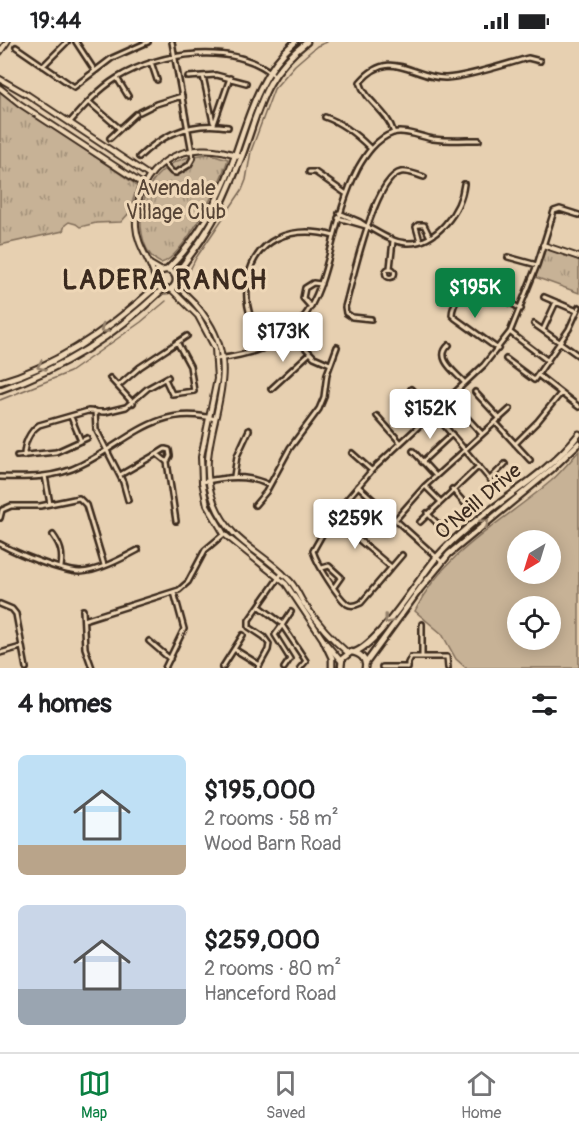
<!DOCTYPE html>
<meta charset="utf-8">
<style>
:root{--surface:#fff;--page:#f6f6f6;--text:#202124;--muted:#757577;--line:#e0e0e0;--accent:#0b8043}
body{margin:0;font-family:Pangolin,sans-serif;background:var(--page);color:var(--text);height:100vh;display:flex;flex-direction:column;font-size:22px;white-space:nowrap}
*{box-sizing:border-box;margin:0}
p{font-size:20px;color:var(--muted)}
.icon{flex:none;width:33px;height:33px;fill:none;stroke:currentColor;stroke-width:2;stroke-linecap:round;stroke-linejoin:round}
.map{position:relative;height:626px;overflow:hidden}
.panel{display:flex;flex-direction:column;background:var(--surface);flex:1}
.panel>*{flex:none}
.needle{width:39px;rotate:218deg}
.controls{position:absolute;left:507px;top:488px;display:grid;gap:12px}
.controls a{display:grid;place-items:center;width:54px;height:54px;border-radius:50%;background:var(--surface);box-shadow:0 3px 15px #0003;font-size:30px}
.price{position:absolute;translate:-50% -51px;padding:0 14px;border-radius:6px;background:#fff;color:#222;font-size:20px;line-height:39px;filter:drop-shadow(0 2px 3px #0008)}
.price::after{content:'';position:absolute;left:50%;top:36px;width:18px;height:14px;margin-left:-9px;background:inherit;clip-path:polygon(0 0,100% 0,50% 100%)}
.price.current{background:var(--accent);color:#fff}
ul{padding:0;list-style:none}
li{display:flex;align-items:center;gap:18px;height:150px;padding:0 18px}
li span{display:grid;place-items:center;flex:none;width:168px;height:120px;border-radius:9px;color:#555}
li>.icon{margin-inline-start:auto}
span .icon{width:72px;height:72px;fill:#fffc;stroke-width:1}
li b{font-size:26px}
h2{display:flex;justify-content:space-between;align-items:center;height:72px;padding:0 18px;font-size:26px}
.status{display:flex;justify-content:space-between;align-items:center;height:42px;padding:0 30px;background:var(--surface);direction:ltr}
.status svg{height:16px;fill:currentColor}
.dock{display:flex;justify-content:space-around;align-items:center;height:84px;border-top:2px solid var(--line);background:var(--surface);font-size:16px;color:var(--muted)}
.dock a{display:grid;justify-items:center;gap:3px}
.dock .current{color:var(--accent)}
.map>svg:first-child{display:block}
.grass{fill:#c7b296;stroke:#816e5a;stroke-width:1.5;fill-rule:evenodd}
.park{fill:url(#park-tufts);stroke:#816e5a;stroke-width:1.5}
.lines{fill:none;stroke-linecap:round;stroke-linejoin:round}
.stream{stroke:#786552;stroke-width:1.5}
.minor-casing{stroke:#3b2a1e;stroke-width:8}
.tertiary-casing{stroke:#3b2a1e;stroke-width:8}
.secondary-casing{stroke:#3b2a1e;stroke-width:9}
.minor{stroke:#eed7b7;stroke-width:3}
.tertiary{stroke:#eed7b7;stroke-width:4}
.secondary{stroke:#eed7b7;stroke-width:4.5}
.oneway{stroke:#94806a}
.labels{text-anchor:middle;stroke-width:6;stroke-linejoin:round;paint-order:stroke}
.park-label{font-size:21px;fill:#574536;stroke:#eed7b7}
.street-label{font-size:21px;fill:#3b2a1e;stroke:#eed7b7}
.district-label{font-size:27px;font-weight:bold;letter-spacing:1.5px;fill:#3b2a1e;stroke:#eed7b7}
</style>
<div class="status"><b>19:44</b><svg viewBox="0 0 49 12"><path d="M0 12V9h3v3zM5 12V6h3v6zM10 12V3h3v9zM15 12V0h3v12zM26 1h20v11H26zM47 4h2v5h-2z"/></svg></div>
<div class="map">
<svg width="579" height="626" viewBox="0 0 579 626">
<defs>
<pattern id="park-tufts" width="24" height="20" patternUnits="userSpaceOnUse" patternTransform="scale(1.5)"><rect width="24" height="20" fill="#c7b296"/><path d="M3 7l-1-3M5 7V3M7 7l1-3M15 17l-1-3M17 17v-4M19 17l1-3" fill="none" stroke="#a3917a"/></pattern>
</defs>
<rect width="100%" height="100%" fill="#e7d0b1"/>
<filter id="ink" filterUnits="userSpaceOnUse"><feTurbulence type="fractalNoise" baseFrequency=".0167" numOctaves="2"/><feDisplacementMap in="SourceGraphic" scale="12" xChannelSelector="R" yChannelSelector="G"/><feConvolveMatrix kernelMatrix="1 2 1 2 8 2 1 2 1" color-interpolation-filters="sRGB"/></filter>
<g filter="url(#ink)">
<!-- grass -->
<path class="grass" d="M 579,409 L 579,626 L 466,626 L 456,617 L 442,592 L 415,569 C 443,510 503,480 551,439 C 561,430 570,419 579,409 ZM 518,498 L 550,498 L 550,531 L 518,531 ZM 518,564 L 550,564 L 550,597 L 518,597 Z"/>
<!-- park -->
<path class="park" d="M 0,50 L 135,142 L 137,145 L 129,171 L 121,180 L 96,181 L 80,185 L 76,182 L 69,180 L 65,183 L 63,189 L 0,203 Z
M 211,112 L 228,117 C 222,139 183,216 161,221 C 140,212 137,175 145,155 C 148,145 155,135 163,128 C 176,116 194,113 211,112 Z
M 546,206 L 579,218 L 579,251 L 535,235 Z"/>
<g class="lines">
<!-- stream -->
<path class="stream" d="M 187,234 L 196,216 L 242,148 L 246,138 L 251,109 L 274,47 L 295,23 L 317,4 L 327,0
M 0,358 L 70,330 L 141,280 L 166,259"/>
<defs>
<path id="minor" d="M 76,0 L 95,29
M 16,5 L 74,45 L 112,16 L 148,0
M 151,20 L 157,38
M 43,24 L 67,0
M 203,34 L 213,80
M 188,35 L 216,33 L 246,41
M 117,36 L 128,54
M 89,60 L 119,86
M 140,70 L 156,62 L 182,54
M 325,75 C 343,81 357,93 370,106
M 70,80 C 84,64 99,47 117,36 C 161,9 234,0 274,33
M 214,82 L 230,36
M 394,91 C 387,68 366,60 360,40 C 391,4 413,37 446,36 C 468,35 506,22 528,16 L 540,19
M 110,96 L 136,72
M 139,115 C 164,91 194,79 228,85
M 164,121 L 172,130 L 176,131 L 189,123 L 193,116 L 172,0
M 309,130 L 315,130 L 345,151
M 338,176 L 366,184 L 360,180 L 339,171
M 366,184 C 379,191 391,200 406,201 C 436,203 461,169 464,142
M 420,199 L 416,185 L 418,183 L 424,183 L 430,195
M 508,215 L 537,223
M 390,226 L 393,199
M385.5 231a4.5 4.5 0 1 1 9 0a4.5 4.5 0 1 1-9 0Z
M 544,255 L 577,269
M 311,265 L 303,256 L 305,246 L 313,241 L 321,242
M 371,277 L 352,275 L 346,271 L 345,265 C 352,241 374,135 401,130 C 408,129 418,133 424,135
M 534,282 L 579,314
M 543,288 L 556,260
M 290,290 L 314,315 L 330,322
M 511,291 L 548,319
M 449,303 C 434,316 455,330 465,341
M 261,307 C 257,291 248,274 247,258 C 243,203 285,180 334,194
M 498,307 L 455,276 L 452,273 C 452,263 464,243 474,240 L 521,267
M 216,317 C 343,303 314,213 358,126 C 366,112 376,97 393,91 C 404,87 421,95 433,97 C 448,99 464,98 479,98
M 506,317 L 534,338 L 569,287 L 579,265
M 538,333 L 579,365
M 110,336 L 133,361
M 165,337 L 172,352 L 194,349 L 190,324 L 177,300
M 118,344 L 140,325 L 187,294
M 271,347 L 310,311
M 411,347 L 432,370
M 475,350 L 500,377
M 449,356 L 482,392
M 95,369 L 96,387 L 123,440 L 128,458
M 377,374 L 400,400
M 71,375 L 81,399
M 496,381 L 530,418
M 443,382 L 497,446
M 515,402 L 538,379 L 561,351
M 413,409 L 436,434
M 352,411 L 371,428
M 157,412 L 165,407 L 169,408 L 170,414 L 167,420
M 17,414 L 56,410 L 87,396
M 24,414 C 24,402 29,390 39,383 L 88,369 L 105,370 L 126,365 L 148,346 L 168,335
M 422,420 L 452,392
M 120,433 L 153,414 L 157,412 L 167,420 L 176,479
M 45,434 L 50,462
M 234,434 L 237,414 L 249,388
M 0,435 C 27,436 56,436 81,423 C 128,400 157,361 215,377
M 490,437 L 505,422
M 202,440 C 226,435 247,432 269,443
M 358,444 L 442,520
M 425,444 L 441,460
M 452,447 L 468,465
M 255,463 L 266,450 L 290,406 L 319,367 L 324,355 L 327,332 L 337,305
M 427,471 L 444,488
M 332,475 L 391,525
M 0,476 L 2,468 L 11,464 L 40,464 L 79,456 L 86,463 L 104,523
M 396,477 L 425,444 L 510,367
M 420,480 L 479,424
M 53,493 C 61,504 63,512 61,525
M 0,502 C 18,512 60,529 80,530 C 97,530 123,516 138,508
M 402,513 L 361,561 C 357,563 352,565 347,562 C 337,554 317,522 313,509 L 332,475 L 372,428 L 484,323 L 510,290 L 537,223 L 554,169 L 560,167 L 579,173
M 322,526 L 329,524 L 341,535 L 334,545
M 0,562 L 12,567 L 16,572 L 26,626
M 259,564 L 283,582 L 275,593 L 290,617 L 284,626
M 83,568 L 85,606 L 92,626
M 84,578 L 179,548 L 188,540 L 205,508 L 224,492
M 283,582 L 291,570
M 422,582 L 422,615
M 282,583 L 306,619 L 300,626
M 149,599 L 170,617
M 234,607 L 260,623
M 0,611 L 21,605
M 382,625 L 407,625
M 165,626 L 184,587 L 174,550
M 222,626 L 243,593
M 258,626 L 268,608 L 269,602 L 264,595 L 249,585 L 249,578 L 282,531
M 408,626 L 408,621 L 411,615 L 447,615 L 448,626"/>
<path id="tertiary" d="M 0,10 L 7,0
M 0,37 L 28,53 L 150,134
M 0,46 L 20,62 L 144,143
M 543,203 L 579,215
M 150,222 L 162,229
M 155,236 C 150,218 137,203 136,184 C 133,123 187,92 241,115
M 175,243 C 188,253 199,265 208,279 C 249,342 189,397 214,460 C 231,502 260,507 288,537 C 295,543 298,552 303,560 C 316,579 330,596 348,611
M 171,247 L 198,274 L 215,306 L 217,337 L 201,415 L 202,440 L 207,463 L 224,492 L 286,542 L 324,599 L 341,619"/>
<path id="secondary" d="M156 238a10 10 0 1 1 20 0a10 10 0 1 1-20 0Z
M 167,228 C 196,199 218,160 232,122 C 248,78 258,32 295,0
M 175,234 C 191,212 209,189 220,165 C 228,148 235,131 242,114 C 260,65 263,34 307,0
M 0,340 C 60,323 112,285 157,244
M 0,348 C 66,325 112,295 162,248
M 324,599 L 332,616 L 332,626
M 355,610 C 380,600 417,539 436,516 C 477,468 540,442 579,392
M 366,621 L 420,547 L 449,512 L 552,427 L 579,401
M 341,626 L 342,617 L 351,610 C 360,611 367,617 365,626"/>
</defs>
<!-- minor casing -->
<use href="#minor" class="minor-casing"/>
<!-- tertiary casing -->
<use href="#tertiary" class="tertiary-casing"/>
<!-- secondary casing -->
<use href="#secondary" class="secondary-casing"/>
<!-- minor -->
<use href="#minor" class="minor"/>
<!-- tertiary -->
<use href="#tertiary" class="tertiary"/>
<!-- secondary -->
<use href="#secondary" class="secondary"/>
</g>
<!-- one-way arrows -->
<defs><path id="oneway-chevron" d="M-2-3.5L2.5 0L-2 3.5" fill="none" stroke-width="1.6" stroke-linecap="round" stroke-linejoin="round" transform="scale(1.5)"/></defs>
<g class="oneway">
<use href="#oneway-chevron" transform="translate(104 287) rotate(144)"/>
<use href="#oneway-chevron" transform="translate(41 324) rotate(155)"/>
<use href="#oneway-chevron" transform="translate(485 481) rotate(-39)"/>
<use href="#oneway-chevron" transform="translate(388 578) rotate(128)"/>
</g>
</g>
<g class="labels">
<!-- park labels -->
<g class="park-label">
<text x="176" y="153">Avendale<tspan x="176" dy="24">Village Club</tspan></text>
</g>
<!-- street labels -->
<g class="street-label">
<text transform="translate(478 459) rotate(-40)" y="7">O'Neill Drive</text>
</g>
<!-- district labels -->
<g class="district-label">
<text x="165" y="247">LADERA RANCH</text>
</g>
</g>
</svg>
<div class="controls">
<a><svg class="needle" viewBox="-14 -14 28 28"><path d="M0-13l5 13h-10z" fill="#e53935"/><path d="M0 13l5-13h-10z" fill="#757577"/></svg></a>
<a><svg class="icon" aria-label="locate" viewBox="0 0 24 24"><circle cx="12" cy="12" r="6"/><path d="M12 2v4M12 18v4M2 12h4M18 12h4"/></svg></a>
</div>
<b class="price current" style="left:475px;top:277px">$195K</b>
<b class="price" style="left:283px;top:321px">$173K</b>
<b class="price" style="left:430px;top:398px">$152K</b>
<b class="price" style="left:355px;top:508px">$259K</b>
</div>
<section class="panel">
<h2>4 homes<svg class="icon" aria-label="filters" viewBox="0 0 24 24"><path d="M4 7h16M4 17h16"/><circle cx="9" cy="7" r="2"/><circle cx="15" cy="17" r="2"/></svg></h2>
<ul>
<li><span style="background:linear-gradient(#bfe0f5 75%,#b9a48a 0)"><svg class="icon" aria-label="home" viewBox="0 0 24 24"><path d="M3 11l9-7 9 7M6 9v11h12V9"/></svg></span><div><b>$195,000</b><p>2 rooms · 58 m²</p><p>Wood Barn Road</p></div></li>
<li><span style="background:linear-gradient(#c9d6e8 70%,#9aa5b1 0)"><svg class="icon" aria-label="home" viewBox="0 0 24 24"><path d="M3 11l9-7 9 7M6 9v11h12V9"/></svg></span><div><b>$259,000</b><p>2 rooms · 80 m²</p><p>Hanceford Road</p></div></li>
</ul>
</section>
<nav class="dock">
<a class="current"><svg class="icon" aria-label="map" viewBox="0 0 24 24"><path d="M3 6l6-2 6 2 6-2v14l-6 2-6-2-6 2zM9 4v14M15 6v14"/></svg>Map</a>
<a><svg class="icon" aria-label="saved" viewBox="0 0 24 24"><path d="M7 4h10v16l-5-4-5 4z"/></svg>Saved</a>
<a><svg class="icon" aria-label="home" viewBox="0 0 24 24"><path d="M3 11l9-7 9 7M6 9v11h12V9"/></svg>Home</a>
</nav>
